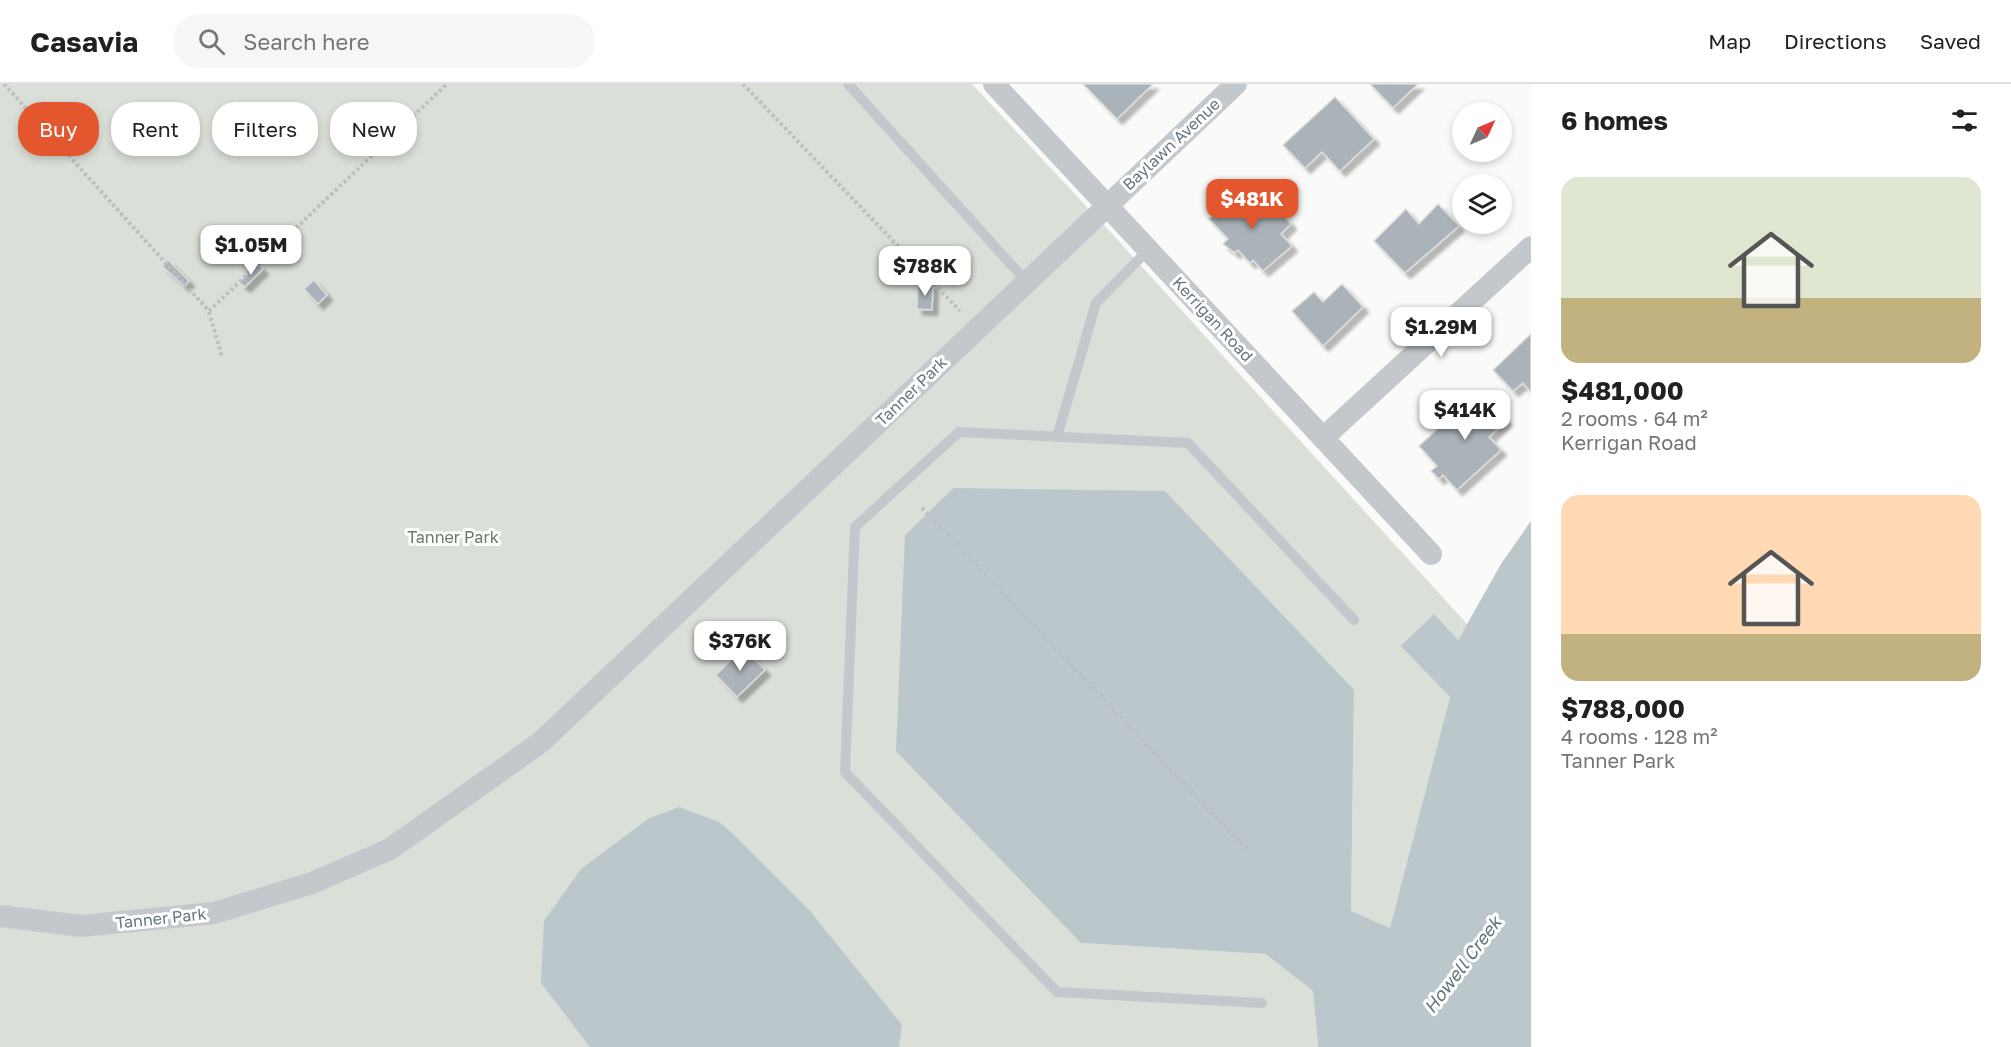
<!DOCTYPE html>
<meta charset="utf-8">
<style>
:root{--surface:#fff;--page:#f6f6f6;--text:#202124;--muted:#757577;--line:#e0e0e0;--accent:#e4572e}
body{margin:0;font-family:"Golos Text",sans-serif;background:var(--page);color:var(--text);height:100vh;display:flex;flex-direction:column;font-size:22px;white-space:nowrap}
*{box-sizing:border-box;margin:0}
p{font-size:20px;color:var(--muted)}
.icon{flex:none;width:33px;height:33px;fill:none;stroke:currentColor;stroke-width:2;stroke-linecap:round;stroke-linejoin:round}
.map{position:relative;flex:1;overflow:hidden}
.side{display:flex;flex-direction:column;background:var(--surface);width:480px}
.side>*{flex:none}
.banner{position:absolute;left:18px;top:18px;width:570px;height:54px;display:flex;gap:12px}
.needle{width:39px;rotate:46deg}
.buttons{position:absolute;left:1452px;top:18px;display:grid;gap:12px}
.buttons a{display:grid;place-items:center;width:60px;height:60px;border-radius:50%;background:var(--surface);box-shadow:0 3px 9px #0003;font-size:30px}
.price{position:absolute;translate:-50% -51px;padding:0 14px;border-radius:12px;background:#fff;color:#222;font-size:20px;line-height:39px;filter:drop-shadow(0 2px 3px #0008)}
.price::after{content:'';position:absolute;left:50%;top:36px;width:18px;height:14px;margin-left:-9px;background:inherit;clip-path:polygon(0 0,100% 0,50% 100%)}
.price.on{background:var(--accent);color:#fff}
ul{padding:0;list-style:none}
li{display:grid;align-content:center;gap:12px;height:318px;padding:0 30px}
li span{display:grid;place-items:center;height:186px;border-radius:18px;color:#555}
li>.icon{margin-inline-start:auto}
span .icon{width:108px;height:108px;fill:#fffc;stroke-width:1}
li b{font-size:26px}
h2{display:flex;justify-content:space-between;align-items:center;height:72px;padding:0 30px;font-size:26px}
.tag{padding:0 21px;border-radius:24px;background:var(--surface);box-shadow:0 3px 9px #0003;font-size:21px;line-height:54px}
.tag.on{background:var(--accent);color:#fff}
header{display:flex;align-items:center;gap:36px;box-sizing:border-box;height:84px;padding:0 30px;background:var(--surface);border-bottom:2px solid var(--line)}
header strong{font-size:28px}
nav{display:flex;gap:33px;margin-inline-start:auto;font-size:21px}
.search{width:420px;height:54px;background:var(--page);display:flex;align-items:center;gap:15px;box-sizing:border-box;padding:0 21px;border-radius:24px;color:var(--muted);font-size:22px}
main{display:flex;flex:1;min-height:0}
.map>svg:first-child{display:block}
.green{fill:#dadfd7}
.water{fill:#bbc7cb}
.building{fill:#aab3b9;stroke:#dcdcda;stroke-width:1.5;filter:url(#shadow)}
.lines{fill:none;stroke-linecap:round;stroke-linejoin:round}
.path{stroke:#bbbfc2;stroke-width:4;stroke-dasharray:3 3;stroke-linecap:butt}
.service{stroke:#c3c8cc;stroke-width:10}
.minor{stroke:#c3c8cc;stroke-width:22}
.labels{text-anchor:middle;stroke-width:6;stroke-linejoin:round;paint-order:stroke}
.street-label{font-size:16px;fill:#657683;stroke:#fff}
.park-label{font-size:16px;fill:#687a64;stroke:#fff}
.water-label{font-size:18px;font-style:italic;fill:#60757c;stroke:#fff}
</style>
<header>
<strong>Casavia</strong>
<div class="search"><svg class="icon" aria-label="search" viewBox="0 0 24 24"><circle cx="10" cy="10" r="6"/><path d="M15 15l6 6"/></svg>Search here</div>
<nav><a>Map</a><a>Directions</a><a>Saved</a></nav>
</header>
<main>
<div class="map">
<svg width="1531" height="963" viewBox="0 0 1531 963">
<defs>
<filter id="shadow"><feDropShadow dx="5.5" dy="5.5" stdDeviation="1.5" flood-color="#0004"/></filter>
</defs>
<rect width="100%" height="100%" fill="#fafaf8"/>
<!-- green -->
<path class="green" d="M 0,0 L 972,0 L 1114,152 L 1467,540 L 1457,557 L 1450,613 L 1390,845 L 1351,828 L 1354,606 L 953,404 L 905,451 L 1081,859 L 1267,870 L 1313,907 L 1318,963 L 0,963 Z"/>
<!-- water -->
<path class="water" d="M 953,404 L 1165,407 L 1354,606 L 1351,827 L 1390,844 L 1450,613 L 1401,562 L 1434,530 L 1458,556 L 1501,480 L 1531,437 L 1531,963 L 1318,963 L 1313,907 L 1266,870 L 1081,859 L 896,667 L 905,451 Z
M 679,723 L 719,738 L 732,749 L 810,827 L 902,941 L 899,963 L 590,963 L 541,899 L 544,837 L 581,785 L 648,735 Z"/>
<!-- building -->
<path class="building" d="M 1083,0 L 1153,0 L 1117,35 Z
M 1370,0 L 1418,0 L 1393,24 Z
M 1335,13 L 1374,55 L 1340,87 L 1322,68 L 1305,84 L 1283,61 Z
M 1240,105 L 1264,131 L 1275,122 L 1291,140 L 1281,150 L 1292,162 L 1263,187 L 1253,176 L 1250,179 L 1238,166 L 1235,169 L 1223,160 L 1228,155 L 1209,135 Z
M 1438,120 L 1459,142 L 1405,189 L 1374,157 L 1406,125 L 1419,140 Z
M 168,176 L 189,197 L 184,202 L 162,182 Z
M 258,180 L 263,185 L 245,203 L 239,198 Z
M 314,196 L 327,211 L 318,220 L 304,205 Z
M 918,200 L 933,200 L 932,226 L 917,225 Z
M 1342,200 L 1363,223 L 1323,262 L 1292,227 L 1314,208 L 1323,218 Z
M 1531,250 L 1531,308 L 1523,299 L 1513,307 L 1493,286 Z
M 1479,307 L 1507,336 L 1489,353 L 1501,366 L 1457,406 L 1443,391 L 1439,395 L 1431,387 L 1437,382 L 1419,362 Z
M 743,564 L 765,586 L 737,613 L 716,591 Z"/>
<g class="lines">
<!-- path -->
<path class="path" d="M 4,0 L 209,227 L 447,0
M 743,0 L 960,227
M 209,228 L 222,273
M 922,424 L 1249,768"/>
<!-- service -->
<path class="service" d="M 848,0 L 1026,197
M 1057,353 L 1096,219 L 1148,166
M 1262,919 L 1057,908 L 845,688 L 855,443 L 959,348 L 1188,359 L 1354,536"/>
<!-- minor -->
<path class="minor" d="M 994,0 L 1431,470
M 1323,354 L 1531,163
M 0,832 L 81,842 L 214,829 L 312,799 L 390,765 L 541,658 L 1236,0"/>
</g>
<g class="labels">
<!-- street labels -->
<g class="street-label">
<text transform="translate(1171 60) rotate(-43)" y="6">Baylawn Avenue</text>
<text transform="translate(1213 235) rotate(47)" y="6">Kerrigan Road</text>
<text transform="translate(911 307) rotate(-44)" y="6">Tanner Park</text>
<text transform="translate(161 834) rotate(-6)" y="6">Tanner Park</text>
</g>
<!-- park labels -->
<g class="park-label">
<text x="453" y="459">Tanner Park</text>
</g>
<!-- water labels -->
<g class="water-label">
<text transform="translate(1463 881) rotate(-53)" y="6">Howell Creek</text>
</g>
</g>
</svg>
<div class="buttons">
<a><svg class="needle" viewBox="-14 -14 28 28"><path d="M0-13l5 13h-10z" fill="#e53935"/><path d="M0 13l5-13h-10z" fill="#757577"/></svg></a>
<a><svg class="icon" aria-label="layers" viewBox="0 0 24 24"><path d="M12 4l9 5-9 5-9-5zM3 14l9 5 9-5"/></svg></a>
</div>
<b class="price on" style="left:1252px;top:146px">$481K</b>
<b class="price" style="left:251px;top:192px">$1.05M</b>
<b class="price" style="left:925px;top:213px">$788K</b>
<b class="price" style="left:1441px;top:274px">$1.29M</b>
<b class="price" style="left:1465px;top:357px">$414K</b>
<b class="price" style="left:740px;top:588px">$376K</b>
<div class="banner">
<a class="tag on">Buy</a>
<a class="tag">Rent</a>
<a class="tag">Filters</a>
<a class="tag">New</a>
</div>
</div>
<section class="side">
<h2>6 homes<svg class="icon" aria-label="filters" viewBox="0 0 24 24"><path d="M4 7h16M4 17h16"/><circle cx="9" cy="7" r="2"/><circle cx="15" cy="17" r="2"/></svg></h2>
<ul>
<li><span style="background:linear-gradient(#dfe7d0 65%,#c2b280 0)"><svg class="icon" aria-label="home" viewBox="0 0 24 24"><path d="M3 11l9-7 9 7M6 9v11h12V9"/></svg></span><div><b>$481,000</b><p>2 rooms · 64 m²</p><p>Kerrigan Road</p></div></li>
<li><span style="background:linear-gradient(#ffd9b3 75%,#c2b280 0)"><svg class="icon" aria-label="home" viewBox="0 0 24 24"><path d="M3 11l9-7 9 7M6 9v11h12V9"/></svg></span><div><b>$788,000</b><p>4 rooms · 128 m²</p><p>Tanner Park</p></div></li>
</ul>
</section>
</main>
